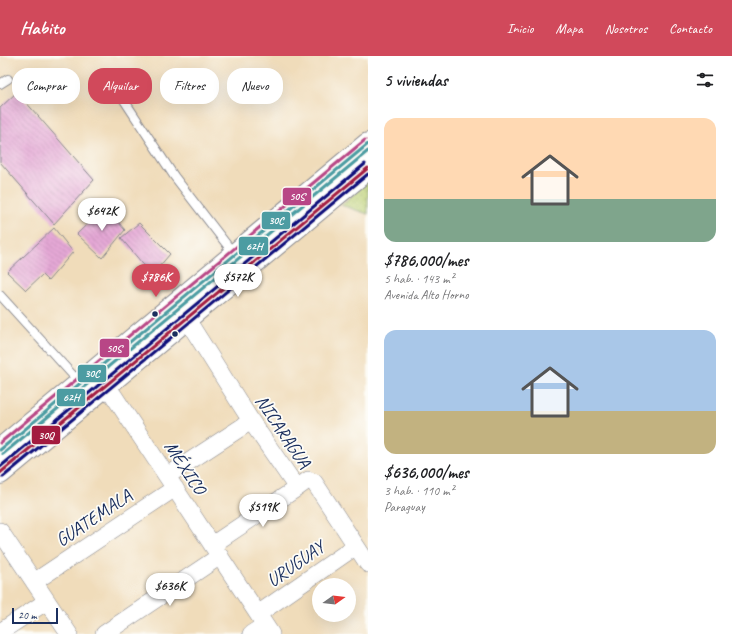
<!DOCTYPE html>
<html lang="es">
<meta charset="utf-8">
<style>
:root{--surface:#fff;--page:#f2f2f2;--text:#202124;--muted:#757577;--accent:#d1495b}
body{margin:0;font-family:Caveat,sans-serif;background:var(--page);color:var(--text);height:100vh;display:flex;flex-direction:column;font-size:15px;white-space:nowrap}
*{box-sizing:border-box;margin:0}
p{font-size:13px;color:var(--muted)}
.icon{flex:none;width:22px;height:22px;fill:none;stroke:currentColor;stroke-width:2;stroke-linecap:round;stroke-linejoin:round}
.map{position:relative;flex:1;overflow:hidden}
.side{display:flex;flex-direction:column;background:var(--surface);width:364px}
.side>*{flex:none}
.top-card{position:absolute;left:12px;top:12px;width:296px;height:36px;display:flex;gap:8px}
.needle{width:26px;rotate:76deg}
.controls{position:absolute;left:312px;top:522px;display:grid;gap:8px}
.controls a{display:grid;place-items:center;width:44px;height:44px;border-radius:50%;background:var(--surface);box-shadow:0 4px 16px #0002;font-size:20px}
.scale{position:absolute;left:12px;bottom:10px;width:46px;box-sizing:border-box;padding-left:4px;border:2px solid #1b2f5e;border-top:0;font-size:11px;line-height:14px;white-space:nowrap;color:#1b2f5e;-webkit-text-stroke:3px #fdfcf7;paint-order:stroke}
.price{position:absolute;translate:-50% -34px;padding:0 9px;border-radius:14px;background:#fff;color:#222;font-size:13px;line-height:26px;filter:drop-shadow(0 1px 2px #0008)}
.price::after{content:'';position:absolute;left:50%;top:24px;width:12px;height:9px;margin-left:-6px;background:inherit;clip-path:polygon(0 0,100% 0,50% 100%)}
.price.selected{background:var(--accent);color:#fff}
ul{padding:0;list-style:none}
li{display:grid;align-content:center;gap:8px;height:212px;padding:0 16px}
li span{display:grid;place-items:center;height:124px;border-radius:12px;color:#555}
li>.icon{margin-inline-start:auto}
span .icon{width:72px;height:72px;fill:#fffc;stroke-width:1}
li b{font-size:17px}
h2{display:flex;justify-content:space-between;align-items:center;height:48px;padding:0 16px;font-size:17px}
.tag{padding:0 14px;border-radius:16px;background:var(--surface);box-shadow:0 4px 16px #0002;font-size:14px;line-height:36px}
.tag.selected{background:var(--accent);color:#fff}
header{display:flex;align-items:center;gap:24px;box-sizing:border-box;height:56px;padding:0 20px;background:var(--accent);color:#fff}
header strong{font-size:19px}
nav{display:flex;gap:22px;margin-inline-start:auto;font-size:14px}
main{display:flex;flex:1;min-height:0}
.map>svg:first-child{display:block}
.park{fill:url(#park-dots);stroke:#6c8069}
.building{fill:url(#building-back-hatch)}
.lines{fill:none;stroke-linecap:round;stroke-linejoin:round}
.lane-casing{stroke:#86868c;stroke-width:10}
.street-casing{stroke:#86868c;stroke-width:18}
.secondary-casing{stroke:#86868c;stroke-width:24}
.lane{stroke:#fff;stroke-width:8}
.street{stroke:#fff;stroke-width:17}
.secondary{stroke:#fff;stroke-width:22}
.bus-1-casing{stroke:#fdfcf7;stroke-width:6}
.bus-2-casing{stroke:#fdfcf7;stroke-width:6}
.bus-3-casing{stroke:#fdfcf7;stroke-width:6}
.bus-4-casing{stroke:#fdfcf7;stroke-width:6}
.bus-5-casing{stroke:#fdfcf7;stroke-width:6}
.bus-6-casing{stroke:#fdfcf7;stroke-width:6}
.bus-1{stroke:#4c9ca2;stroke-width:3}
.bus-2{stroke:#4c9ca2;stroke-width:3}
.bus-3{stroke:#b84686;stroke-width:3}
.bus-4{stroke:#a31a3f;stroke-width:3}
.bus-5{stroke:#0a0a7a;stroke-width:3}
.bus-6{stroke:#0a0a7a;stroke-width:3}
.bus-dot{fill:#1b2f5e;stroke:#fdfcf7;stroke-width:1.5}
.labels{text-anchor:middle;stroke-width:3.5;stroke-linejoin:round;paint-order:stroke}
.street-label{font-size:19px;fill:#1b2f5e;stroke:#fdfcf7}
.line-badge{stroke:#fdfcf7;stroke-width:1.5}
.badge-label{font-size:11px;text-anchor:middle;font-weight:bold;fill:#fff}
</style>
<header>
<strong>Habito</strong>
<nav><a>Inicio</a><a>Mapa</a><a>Nosotros</a><a>Contacto</a></nav>
</header>
<main>
<div class="map">
<svg width="368" height="578" viewBox="0 0 368 578">
<defs>
<pattern id="park-dots" width="8" height="8" patternUnits="userSpaceOnUse"><rect width="8" height="8" fill="#bcd074"/><path d="M2 2h.1M6 6h.1" fill="none" stroke="#a1b367" stroke-width="1.8" stroke-linecap="round"/></pattern>
<pattern id="building-back-hatch" width="6" height="6" patternUnits="userSpaceOnUse"><rect width="6" height="6" fill="#e5a8d6"/><path d="M-1 5l2 2M0 0l6 6M5-1l2 2" fill="none" stroke="#b989b1"/></pattern>
</defs>
<rect width="100%" height="100%" fill="#fdfcf7"/>
<filter id="ink" filterUnits="userSpaceOnUse"><feTurbulence type="fractalNoise" baseFrequency=".025" numOctaves="2"/><feDisplacementMap in="SourceGraphic" scale="8" xChannelSelector="R" yChannelSelector="G"/><feConvolveMatrix kernelMatrix="1 2 1 2 8 2 1 2 1" color-interpolation-filters="sRGB"/></filter>
<filter id="wash" filterUnits="userSpaceOnUse"><feTurbulence type="fractalNoise" baseFrequency=".012" numOctaves="4" result="noise"/><feDisplacementMap in="SourceGraphic" scale="16" xChannelSelector="R" yChannelSelector="G"/><feGaussianBlur stdDeviation="0.9" result="paint"/><feColorMatrix in="noise" values="0 0 0 0 0 0 0 0 0 0 0 0 0 0 0 0 0 1.4 0 .05"/><feComposite in="paint" operator="in"/></filter>
<g filter="url(#wash)">
<rect width="100%" height="100%" fill="#f0dcba"/>
<!-- park -->
<path class="park" d="M 368,126 L 368,158 L 341,149 Z"/>
<g id="blocks">
<!-- building -->
<path class="building" d="M 17,36 L 94,124 L 54,168 L 0,106 L 0,52 Z
M 105,151 L 125,174 L 102,202 L 77,178 Z
M 139,167 L 170,198 L 152,219 L 121,182 Z
M 54,172 L 73,196 L 48,225 L 42,219 L 26,234 L 7,216 Z"/>
</g>
</g>
<g filter="url(#ink)">
<use href="#blocks" fill-opacity="0" stroke="#86868c" stroke-width="1"/>
<g class="lines">
<defs>
<path id="lane" d="M 0,28 L 8,23
M 122,41 L 174,120 L 234,198
M 0,239 L 79,326"/>
<path id="street" d="M 186,262 L 251,365 L 297,432 L 308,424 L 314,426 L 368,508
M 106,328 L 271,578
M 167,420 L 251,365
M 0,475 L 69,578
M 212,489 L 297,432
M 34,526 L 175,432
M 258,558 L 356,490
M 0,576 L 47,545
M 104,578 L 220,500
M 251,578 L 265,569"/>
<path id="secondary" d="M 0,394 L 368,88
M 0,417 L 368,112"/>
</defs>
<!-- lane casing -->
<use href="#lane" class="lane-casing"/>
<!-- street casing -->
<use href="#street" class="street-casing"/>
<!-- secondary casing -->
<use href="#secondary" class="secondary-casing"/>
<!-- lane -->
<use href="#lane" class="lane"/>
<!-- street -->
<use href="#street" class="street"/>
<!-- secondary -->
<use href="#secondary" class="secondary"/>
<defs>
<path id="bus-1" d="M 0,394 L 368,88"/>
<path id="bus-2" d="M 3,398 L 368,95"/>
<path id="bus-3" d="M 0,387 L 365,84"/>
<path id="bus-4" d="M 0,417 L 368,112"/>
<path id="bus-5" d="M 3,421 L 368,118"/>
<path id="bus-6" d="M 0,411 L 365,108"/>
</defs>
<!-- bus-1 casing -->
<use href="#bus-1" class="bus-1-casing"/>
<!-- bus-2 casing -->
<use href="#bus-2" class="bus-2-casing"/>
<!-- bus-3 casing -->
<use href="#bus-3" class="bus-3-casing"/>
<!-- bus-4 casing -->
<use href="#bus-4" class="bus-4-casing"/>
<!-- bus-5 casing -->
<use href="#bus-5" class="bus-5-casing"/>
<!-- bus-6 casing -->
<use href="#bus-6" class="bus-6-casing"/>
<!-- bus-1 -->
<use href="#bus-1" class="bus-1"/>
<!-- bus-2 -->
<use href="#bus-2" class="bus-2"/>
<!-- bus-3 -->
<use href="#bus-3" class="bus-3"/>
<!-- bus-4 -->
<use href="#bus-4" class="bus-4"/>
<!-- bus-5 -->
<use href="#bus-5" class="bus-5"/>
<!-- bus-6 -->
<use href="#bus-6" class="bus-6"/>
</g>
</g>
<!-- markers -->
<g class="bus-dot">
<circle cx="155" cy="258" r="3.5"/>
<circle cx="175" cy="278" r="3.5"/>
</g>
<g class="labels">
<!-- street labels -->
<g class="street-label">
<text transform="translate(284 375) rotate(56)" y="7">NICARAGUA</text>
<text transform="translate(186 411) rotate(57)" y="7">MÉXICO</text>
<text transform="translate(93 461) rotate(-34)" y="7">GUATEMALA</text>
<text transform="translate(295 507) rotate(-35)" y="7">URUGUAY</text>
</g>
</g>
<g class="line-badge">
<rect x="282" y="131" width="30" height="19" rx="4" fill="#b84686"/>
<rect x="261" y="155" width="30" height="19" rx="4" fill="#4c9ca2"/>
<rect x="238" y="180" width="31" height="20" rx="4" fill="#4c9ca2"/>
<rect x="99" y="282" width="31" height="20" rx="4" fill="#b84686"/>
<rect x="77" y="308" width="30" height="19" rx="4" fill="#4c9ca2"/>
<rect x="56" y="332" width="30" height="19" rx="4" fill="#4c9ca2"/>
<rect x="31" y="369" width="30" height="20" rx="4" fill="#a31a3f"/>
</g>
<g class="badge-label">
<text x="297" y="144">50S</text>
<text x="276" y="168">30C</text>
<text x="254" y="194">62H</text>
<text x="114" y="296">50S</text>
<text x="92" y="321">30C</text>
<text x="71" y="345">62H</text>
<text x="46" y="383">30Q</text>
</g>
</svg>
<div class="controls">
<a><svg class="needle" viewBox="-14 -14 28 28"><path d="M0-13l5 13h-10z" fill="#e53935"/><path d="M0 13l5-13h-10z" fill="#757577"/></svg></a>
</div>
<div class="scale">20 m</div>
<b class="price" style="left:102px;top:176px">$642K</b>
<b class="price selected" style="left:156px;top:242px">$786K</b>
<b class="price" style="left:238px;top:242px">$572K</b>
<b class="price" style="left:263px;top:472px">$519K</b>
<b class="price" style="left:170px;top:551px">$636K</b>
<div class="top-card">
<a class="tag">Comprar</a>
<a class="tag selected">Alquilar</a>
<a class="tag">Filtros</a>
<a class="tag">Nuevo</a>
</div>
</div>
<section class="side">
<h2>5 viviendas<svg class="icon" aria-label="filters" viewBox="0 0 24 24"><path d="M4 7h16M4 17h16"/><circle cx="9" cy="7" r="2"/><circle cx="15" cy="17" r="2"/></svg></h2>
<ul>
<li><span style="background:linear-gradient(#ffd9b3 65%,#7fa58c 0)"><svg class="icon" aria-label="home" viewBox="0 0 24 24"><path d="M3 11l9-7 9 7M6 9v11h12V9"/></svg></span><div><b>$786,000/mes</b><p>5 hab. · 143 m²</p><p>Avenida Alto Horno</p></div></li>
<li><span style="background:linear-gradient(#a9c7e8 65%,#c2b280 0)"><svg class="icon" aria-label="home" viewBox="0 0 24 24"><path d="M3 11l9-7 9 7M6 9v11h12V9"/></svg></span><div><b>$636,000/mes</b><p>3 hab. · 110 m²</p><p>Paraguay</p></div></li>
</ul>
</section>
</main>
